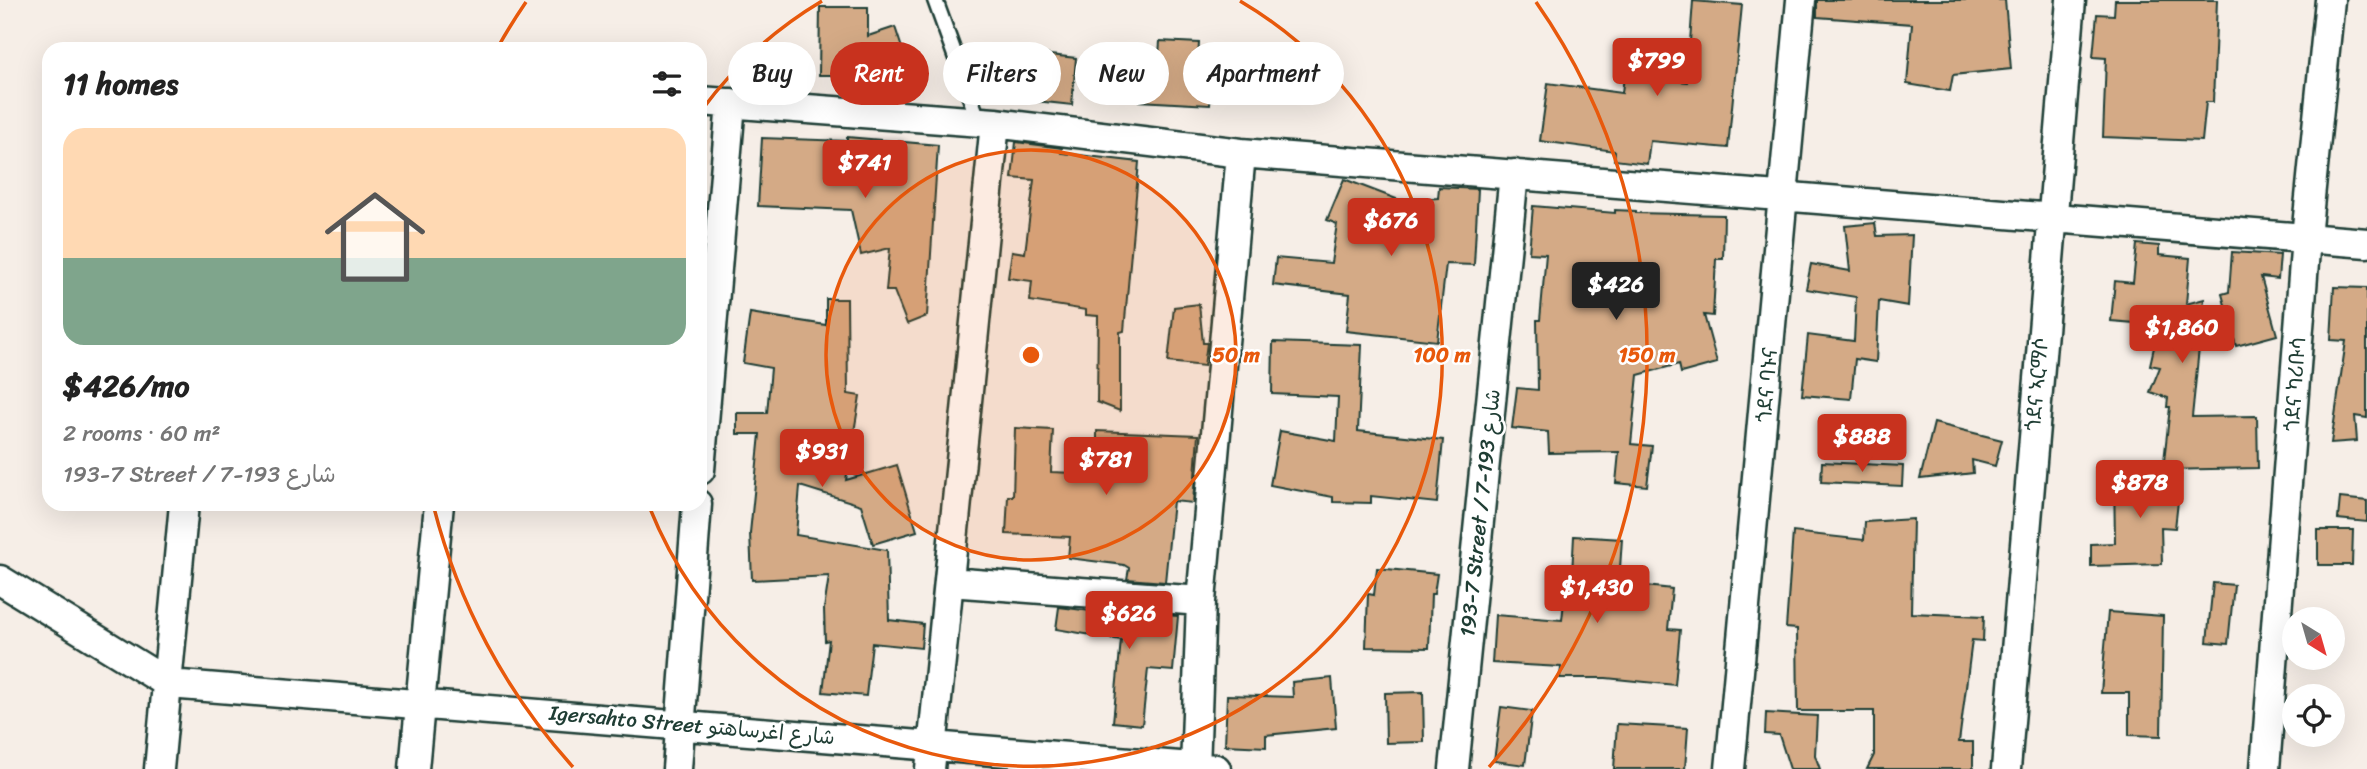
<!DOCTYPE html>
<meta charset="utf-8">
<style>
:root{--surface:#fff;--page:#f2f2f2;--text:#222;--muted:#767676;--accent:#c8321e}
body{margin:0;font-family:Sriracha,"Playpen Sans Arabic","Noto Sans Ethiopic",sans-serif;background:var(--page);color:var(--text);height:100vh;display:flex;flex-direction:column;font-size:26px;white-space:nowrap}
*{box-sizing:border-box;margin:0}
p{font-size:23px;color:var(--muted)}
.icon{flex:none;width:38px;height:38px;fill:none;stroke:currentColor;stroke-width:2;stroke-linecap:round;stroke-linejoin:round}
.map{position:relative;flex:1;overflow:hidden}
.side{position:absolute;left:42px;top:42px;width:665px;height:469px;display:flex;flex-direction:column;background:var(--surface);border-radius:21px;box-shadow:0 7px 28px #0002}
.side>*{flex:none}
.banner{position:absolute;left:728px;top:42px;width:665px;height:63px;display:flex;gap:14px}
.needle{width:46px;rotate:143deg}
.fabs{position:absolute;left:2282px;top:607px;display:grid;gap:14px}
.fabs a{display:grid;place-items:center;width:63px;height:63px;border-radius:50%;background:var(--surface);box-shadow:0 7px 28px #0002;font-size:35px}
.price{position:absolute;translate:-50% -60px;padding:0 16px;border-radius:7px;background:var(--accent);color:#fff;font-size:23px;line-height:46px;filter:drop-shadow(0 2px 4px #0008)}
.price::after{content:'';position:absolute;left:50%;top:42px;width:21px;height:16px;margin-left:-10px;background:inherit;clip-path:polygon(0 0,100% 0,50% 100%)}
.price.active{background:#222;color:#fff}
ul{padding:0;list-style:none}
li{display:grid;align-content:center;gap:14px;height:371px;padding:0 21px}
li span{display:grid;place-items:center;height:217px;border-radius:21px;color:#555}
li>.icon{margin-inline-start:auto}
span .icon{width:126px;height:126px;fill:#fffc;stroke-width:1}
li b{font-size:30px}
h2{display:flex;justify-content:space-between;align-items:center;height:84px;padding:0 21px;font-size:30px}
.chip{padding:0 24px;border-radius:32px;background:var(--surface);box-shadow:0 7px 28px #0002;font-size:24px;line-height:63px}
.chip.active{background:var(--accent);color:#fff}
.map>svg:first-child{display:block}
.building{fill:#d4aa86;stroke:#1f3d34;stroke-width:2}
.lines{fill:none;stroke-linecap:round;stroke-linejoin:round}
.lane-casing{stroke:#1f3d34;stroke-width:19}
.street-casing{stroke:#1f3d34;stroke-width:33}
.lane{stroke:#fff;stroke-width:14}
.street{stroke:#fff;stroke-width:28}
.ring{fill:none;stroke:#e8590c;stroke-width:3.5}
.labels{text-anchor:middle;stroke-width:5;stroke-linejoin:round;paint-order:stroke}
.street-label{font-size:21px;fill:#1f3d34;stroke:#fff}
.centre{fill:#e8590c;stroke:#fff;stroke-width:3.5}
.ring-label{font-size:21px;text-anchor:middle;font-weight:bold;fill:#e8590c;stroke:#fff;stroke-width:5;stroke-linejoin:round;paint-order:stroke}
</style>
<div class="map">
<svg width="2367" height="769" viewBox="0 0 2367 769">
<rect width="100%" height="100%" fill="#f6eee7"/>
<filter id="ink" filterUnits="userSpaceOnUse"><feTurbulence type="fractalNoise" baseFrequency=".0143" numOctaves="2"/><feDisplacementMap in="SourceGraphic" scale="14" xChannelSelector="R" yChannelSelector="G"/><feConvolveMatrix kernelMatrix="1 2 1 2 8 2 1 2 1" color-interpolation-filters="sRGB"/></filter>
<g filter="url(#ink)">
<!-- building -->
<path class="building" d="M 1817,0 L 2005,0 L 2011,69 L 1953,75 L 1950,91 L 1907,84 L 1912,24 L 1817,17 Z
M 2115,0 L 2217,0 L 2213,102 L 2206,102 L 2202,141 L 2103,137 L 2106,58 L 2093,57 L 2097,14 L 2114,15 Z
M 1693,1 L 1742,5 L 1728,148 L 1650,141 L 1647,164 L 1614,160 L 1615,151 L 1540,141 L 1548,83 L 1622,93 L 1624,75 L 1687,82 Z
M 820,7 L 868,7 L 868,36 L 895,27 L 902,48 L 868,59 L 867,75 L 819,75 Z
M 1160,41 L 1199,43 L 1197,75 L 1212,76 L 1210,105 L 1139,101 L 1141,69 L 1158,70 Z
M 1041,54 L 1076,58 L 1072,105 L 1036,101 Z
M 847,137 L 938,145 L 927,316 L 907,324 L 894,291 L 886,291 L 890,248 L 861,255 L 851,210 L 758,206 L 762,138 L 847,141 Z
M 1016,142 L 1062,148 L 1061,153 L 1139,162 L 1124,331 L 1120,332 L 1120,411 L 1097,402 L 1098,316 L 1086,315 L 1086,310 L 1030,301 L 1032,281 L 1008,278 L 1012,251 L 1025,253 L 1034,180 L 1012,178 Z
M 1344,179 L 1399,200 L 1438,198 L 1439,187 L 1478,189 L 1474,265 L 1446,264 L 1437,341 L 1346,331 L 1350,294 L 1273,285 L 1276,258 L 1331,263 L 1337,224 L 1327,220 Z
M 1533,206 L 1615,213 L 1615,210 L 1636,211 L 1636,213 L 1724,215 L 1723,259 L 1716,259 L 1713,316 L 1704,315 L 1717,363 L 1681,373 L 1679,364 L 1638,375 L 1631,444 L 1652,446 L 1647,486 L 1616,483 L 1619,452 L 1549,453 L 1548,432 L 1512,428 L 1517,388 L 1538,390 L 1537,320 L 1540,320 L 1546,254 L 1529,253 Z
M 1875,223 L 1877,236 L 1912,235 L 1908,306 L 1879,301 L 1876,362 L 1855,359 L 1851,399 L 1802,395 L 1808,335 L 1854,341 L 1856,297 L 1806,289 L 1811,264 L 1850,271 L 1845,226 Z
M 2137,244 L 2159,246 L 2159,255 L 2190,258 L 2186,304 L 2204,299 L 2192,417 L 2257,416 L 2258,468 L 2163,470 L 2170,407 L 2167,407 L 2168,398 L 2150,392 L 2160,367 L 2150,365 L 2159,325 L 2111,321 L 2115,281 L 2133,283 Z
M 2232,252 L 2280,255 L 2278,279 L 2261,277 L 2277,335 L 2236,346 L 2222,294 L 2229,292 Z
M 2334,287 L 2367,288 L 2367,418 L 2355,416 L 2357,441 L 2331,443 L 2346,341 L 2331,340 Z
M 826,299 L 847,299 L 848,394 L 860,396 L 846,480 L 897,465 L 917,531 L 873,544 L 861,505 L 800,486 L 796,535 L 887,550 L 889,620 L 923,624 L 921,648 L 872,643 L 866,696 L 823,692 L 829,640 L 825,641 L 824,609 L 829,576 L 752,580 L 750,533 L 760,434 L 737,434 L 737,413 L 767,413 L 771,368 L 743,363 L 750,313 L 826,325 Z
M 1199,304 L 1203,343 L 1207,343 L 1204,366 L 1168,362 L 1174,307 Z
M 1273,342 L 1362,345 L 1358,431 L 1443,440 L 1437,503 L 1371,496 L 1371,503 L 1333,502 L 1333,497 L 1270,485 L 1280,431 L 1336,441 L 1338,397 L 1272,394 Z
M 1934,423 L 2002,440 L 1995,466 L 1972,460 L 1973,473 L 1920,479 Z
M 1015,428 L 1053,430 L 1051,472 L 1097,474 L 1097,431 L 1198,435 L 1193,503 L 1173,501 L 1165,582 L 1127,579 L 1129,568 L 1124,565 L 1068,558 L 1070,537 L 1006,534 L 1008,496 L 1013,496 Z
M 1822,462 L 1903,466 L 1902,486 L 1821,482 Z
M 2114,475 L 2181,475 L 2175,528 L 2161,527 L 2162,564 L 2091,566 L 2091,544 L 2115,543 Z
M 2340,498 L 2367,501 L 2367,522 L 2338,519 Z
M 1913,519 L 1911,613 L 1984,616 L 1983,641 L 1972,640 L 1959,742 L 1973,742 L 1973,769 L 1867,769 L 1874,755 L 1874,711 L 1798,711 L 1797,629 L 1786,628 L 1793,532 L 1864,540 L 1865,522 Z
M 2318,530 L 2353,530 L 2352,565 L 2318,565 Z
M 1574,536 L 1622,539 L 1619,583 L 1672,589 L 1668,629 L 1680,630 L 1675,685 L 1606,678 L 1560,678 L 1561,667 L 1492,663 L 1495,615 L 1562,620 L 1567,574 L 1572,574 Z
M 1377,568 L 1437,574 L 1434,594 L 1431,594 L 1429,648 L 1366,647 L 1368,594 L 1374,595 Z
M 2213,583 L 2234,585 L 2228,644 L 2207,642 Z
M 1059,607 L 1124,615 L 1124,612 L 1178,616 L 1173,671 L 1148,669 L 1142,725 L 1113,722 L 1121,640 L 1056,629 Z
M 2108,612 L 2163,616 L 2161,736 L 2129,735 L 2129,693 L 2101,693 Z
M 1332,678 L 1336,728 L 1266,735 L 1266,747 L 1225,745 L 1227,695 L 1293,697 L 1292,682 Z
M 1423,692 L 1424,742 L 1386,743 L 1385,693 Z
M 1501,707 L 1532,711 L 1525,765 L 1494,761 Z
M 1766,713 L 1817,716 L 1815,755 L 1820,769 L 1790,769 L 1779,735 L 1765,734 Z
M 1617,724 L 1688,728 L 1685,769 L 1614,769 Z"/>
<g class="lines">
<defs>
<path id="lane" d="M 935,0 L 979,122"/>
<path id="street" d="M 700,101 L 995,123 L 1241,153 L 2367,243
M 700,470 L 731,103
M 0,580 L 169,684 L 1216,769
M 949,582 L 1201,601
M 159,769 L 184,504
M 414,769 L 439,504
M 677,769 L 697,504
M 930,769 L 995,123
M 1195,769 L 1201,601 L 1241,153
M 1454,769 L 1514,174
M 1730,769 L 1801,0
M 2006,769 L 2071,0
M 2265,769 L 2306,237 L 2330,0"/>
</defs>
<!-- lane casing -->
<use href="#lane" class="lane-casing"/>
<!-- street casing -->
<use href="#street" class="street-casing"/>
<!-- lane -->
<use href="#lane" class="lane"/>
<!-- street -->
<use href="#street" class="street"/>
</g>
</g>
<!-- distance rings -->
<circle cx="1031" cy="355" r="205" fill="#e8590c" fill-opacity=".12"/>
<g class="ring">
<circle cx="1031" cy="355" r="205"/>
<path d="M701 111A411 411 0 0 1 822 1M1240 1A411 411 0 1 1 649 506"/>
<path d="M573 767A616 616 0 0 1 433 504M498 47A616 616 0 0 1 526 2M1536 2A616 616 0 0 1 1489 767"/>
</g>
<g class="labels">
<!-- street labels -->
<g class="street-label">
<text transform="translate(2037 384) rotate(-85)" y="7">ጎደና ኣርማሶ</text>
<text transform="translate(2295 384) rotate(-86)" y="7">ጎደና ካሪቡሳ</text>
<text transform="translate(1767 385) rotate(-85)" y="7">ጎደና ባኑና</text>
<text transform="translate(1480 513) rotate(-84)" y="7">193-7 Street / شارع 193-7</text>
<text transform="translate(692 725) rotate(5)" y="7">Igersahto Street شارع اغرساهتو</text>
</g>
</g>
<circle cx="1031" cy="355" r="10" class="centre"/>
<g class="ring-label">
<text x="1236" y="362">50 m</text>
<text x="1442" y="362">100 m</text>
<text x="1647" y="362">150 m</text>
</g>
</svg>
<div class="fabs">
<a><svg class="needle" viewBox="-14 -14 28 28"><path d="M0-13l5 13h-10z" fill="#e53935"/><path d="M0 13l5-13h-10z" fill="#767676"/></svg></a>
<a><svg class="icon" aria-label="locate" viewBox="0 0 24 24"><circle cx="12" cy="12" r="6"/><path d="M12 2v4M12 18v4M2 12h4M18 12h4"/></svg></a>
</div>
<b class="price" style="left:1657px;top:98px">$799</b>
<b class="price" style="left:865px;top:200px">$741</b>
<b class="price" style="left:1391px;top:258px">$676</b>
<b class="price active" style="left:1616px;top:322px">$426</b>
<b class="price" style="left:2182px;top:365px">$1,860</b>
<b class="price" style="left:1862px;top:474px">$888</b>
<b class="price" style="left:822px;top:489px">$931</b>
<b class="price" style="left:1106px;top:497px">$781</b>
<b class="price" style="left:2140px;top:520px">$878</b>
<b class="price" style="left:1597px;top:625px">$1,430</b>
<b class="price" style="left:1129px;top:651px">$626</b>
<div class="banner">
<a class="chip">Buy</a>
<a class="chip active">Rent</a>
<a class="chip">Filters</a>
<a class="chip">New</a>
<a class="chip">Apartment</a>
</div>
<section class="side">
<h2>11 homes<svg class="icon" aria-label="filters" viewBox="0 0 24 24"><path d="M4 7h16M4 17h16"/><circle cx="9" cy="7" r="2"/><circle cx="15" cy="17" r="2"/></svg></h2>
<ul>
<li><span style="background:linear-gradient(#ffd9b3 60%,#7fa58c 0)"><svg class="icon" aria-label="home" viewBox="0 0 24 24"><path d="M3 11l9-7 9 7M6 9v11h12V9"/></svg></span><div><b>$426/mo</b><p>2 rooms · 60 m²</p><p>193-7 Street / شارع 193-7</p></div></li>
</ul>
</section>
</div>
